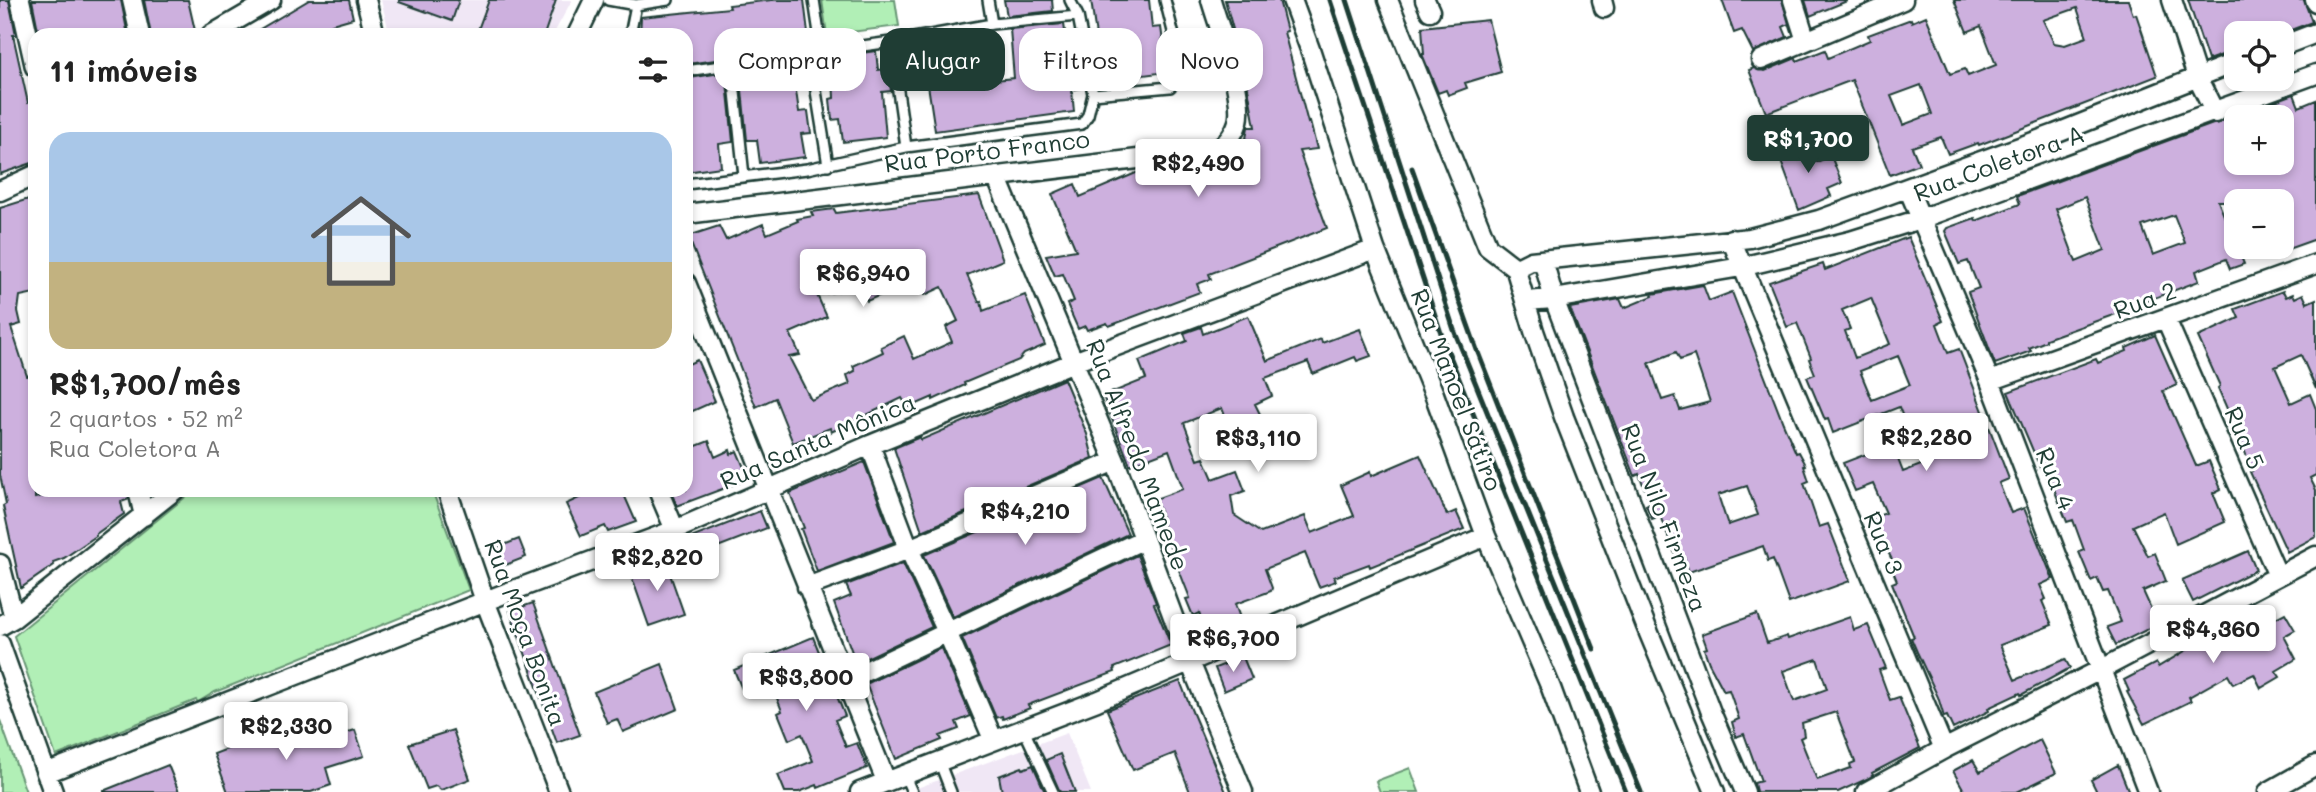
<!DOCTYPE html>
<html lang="pt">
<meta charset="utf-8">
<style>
:root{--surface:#fff;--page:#f2f2f2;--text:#222;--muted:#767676;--accent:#1f3d34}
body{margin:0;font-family:Mali,sans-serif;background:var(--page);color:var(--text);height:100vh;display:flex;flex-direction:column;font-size:26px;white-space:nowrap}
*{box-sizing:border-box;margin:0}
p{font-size:23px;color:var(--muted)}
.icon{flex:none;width:38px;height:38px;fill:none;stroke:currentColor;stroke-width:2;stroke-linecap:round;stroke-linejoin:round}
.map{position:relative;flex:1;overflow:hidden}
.drawer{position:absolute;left:28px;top:28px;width:665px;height:469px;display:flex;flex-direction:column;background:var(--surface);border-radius:21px;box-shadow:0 4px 10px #0003}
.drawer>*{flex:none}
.guide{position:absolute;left:714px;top:28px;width:665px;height:63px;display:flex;gap:14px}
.tools{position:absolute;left:2224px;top:21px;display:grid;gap:14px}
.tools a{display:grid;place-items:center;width:70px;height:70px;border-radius:14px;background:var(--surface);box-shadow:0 4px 10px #0003;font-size:35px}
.price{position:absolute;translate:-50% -60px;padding:0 16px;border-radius:7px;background:#fff;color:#222;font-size:23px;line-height:46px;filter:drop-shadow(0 2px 4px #0008)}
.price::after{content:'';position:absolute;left:50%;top:42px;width:21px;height:16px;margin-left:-10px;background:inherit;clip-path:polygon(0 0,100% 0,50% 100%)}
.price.on{background:var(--accent);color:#fff}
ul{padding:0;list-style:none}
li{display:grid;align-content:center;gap:14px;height:371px;padding:0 21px}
li span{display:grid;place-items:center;height:217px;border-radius:21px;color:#555}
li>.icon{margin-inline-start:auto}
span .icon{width:126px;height:126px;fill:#fffc;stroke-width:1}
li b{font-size:30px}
h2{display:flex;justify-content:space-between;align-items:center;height:84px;padding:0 21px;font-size:30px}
.pill{padding:0 24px;border-radius:21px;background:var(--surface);box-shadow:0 4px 10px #0003;font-size:24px;line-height:63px}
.pill.on{background:var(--accent);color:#fff}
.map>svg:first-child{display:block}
.built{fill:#f0e7f5}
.green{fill:#b1efb6;stroke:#689675;stroke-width:2}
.building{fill:#cdb0de;stroke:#1f3d34;stroke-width:2;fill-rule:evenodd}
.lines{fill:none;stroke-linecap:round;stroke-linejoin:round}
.lane-casing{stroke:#1f3d34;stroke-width:14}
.street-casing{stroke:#1f3d34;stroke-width:23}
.lane{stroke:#fff;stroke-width:9}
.street{stroke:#fff;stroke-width:18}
.rail{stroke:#1f3d34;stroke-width:5}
.labels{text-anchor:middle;stroke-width:6;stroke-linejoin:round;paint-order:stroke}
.street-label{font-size:24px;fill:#1f3d34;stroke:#fff}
</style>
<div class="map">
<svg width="2316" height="792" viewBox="0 0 2316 792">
<rect width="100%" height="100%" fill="#fff"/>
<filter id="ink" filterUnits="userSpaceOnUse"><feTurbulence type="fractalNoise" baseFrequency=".0143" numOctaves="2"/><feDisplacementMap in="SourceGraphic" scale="14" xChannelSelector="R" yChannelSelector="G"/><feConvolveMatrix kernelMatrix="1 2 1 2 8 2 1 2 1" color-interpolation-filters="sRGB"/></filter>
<g filter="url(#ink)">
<!-- built -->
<path class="built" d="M 381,0 L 572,0 L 553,35 L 390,35 Z
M 1067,733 L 1091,792 L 919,792 L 917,788 Z"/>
<!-- green -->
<path class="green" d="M 822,0 L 895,0 L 899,26 L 827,35 Z
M 194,490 L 432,490 L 469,590 L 215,692 L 198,702 L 196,700 L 56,756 L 14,636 Z
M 0,720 L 26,792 L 0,792 Z
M 1410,768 L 1419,792 L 1380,792 L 1376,781 Z"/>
<!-- building -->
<path class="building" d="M 0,0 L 9,0 L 16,35 L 13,35 L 28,103 L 31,102 L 35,122 L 35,162 L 0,174 Z
M 32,0 L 121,0 L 128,35 L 39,35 Z
M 144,0 L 188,0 L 196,35 L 151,35 Z
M 309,0 L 349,0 L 353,18 L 332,24 L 335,35 L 250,35 Z
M 399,0 L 459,0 L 452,21 L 399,2 Z
M 489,0 L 556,0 L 544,35 L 476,35 Z
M 772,0 L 804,0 L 809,41 L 789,44 L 790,49 L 688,64 L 686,35 L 640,35 L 641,17 L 730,8 L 729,5 Z
M 1004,0 L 1052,0 L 1053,11 L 1007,16 Z
M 1091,0 L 1149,0 L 1152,28 L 1161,27 L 1167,72 L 1113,79 L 1110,56 L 1099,58 Z
M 1225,0 L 1279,0 L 1287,31 L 1284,32 L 1308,123 L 1310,122 L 1317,149 L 1299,151 L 1327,228 L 1209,274 L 1211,279 L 1197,284 L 1200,292 L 1109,326 L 1107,323 L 1087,330 L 1085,326 L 1078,329 L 1067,304 L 1074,301 L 1063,274 L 1055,276 L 1046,255 L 1076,250 L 1052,194 L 1075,184 L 1080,197 L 1136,173 L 1154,170 L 1160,186 L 1204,169 L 1206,175 L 1241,160 L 1242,140 L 1246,139 L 1248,127 L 1255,127 L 1246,77 Z
M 1722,0 L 1782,0 L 1789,24 L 1783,27 L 1787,37 L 1753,52 L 1742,30 L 1734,33 Z
M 1805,0 L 1847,0 L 1847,1 L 1810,16 Z
M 1954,0 L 2128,0 L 2133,15 L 2136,14 L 2157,76 L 1979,145 L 1978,143 L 1948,154 L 1941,137 L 1912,147 L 1919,164 L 1890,175 L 1852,80 L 1766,113 L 1749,70 L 1754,68 L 1765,71 L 1796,58 L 1797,61 L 1825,50 L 1828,58 L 1870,40 L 1868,35 L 1911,19 L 1912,22 L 1926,16 L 1950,74 L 1965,69 L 1968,76 L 1996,65 L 1981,26 L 1967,32 ZM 2077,8 L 2087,37 L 2065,45 L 2054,43 L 2043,20 ZM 1921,85 L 1932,114 L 1903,125 L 1891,96 Z
M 2188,0 L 2304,0 L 2312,22 L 2283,33 L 2236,33 L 2236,50 L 2208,60 Z
M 1488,20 L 1501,72 L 1465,83 L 1467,88 L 1448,95 L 1446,90 L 1438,93 L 1422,54 L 1424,54 L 1422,27 Z
M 1064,24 L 1070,68 L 1079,67 L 1081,88 L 1072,90 L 1074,112 L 935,131 L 925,65 L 916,66 L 913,45 L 977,34 L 985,81 L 1014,78 L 1010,29 Z
M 876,51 L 878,70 L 888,69 L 891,91 L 882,92 L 886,137 L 843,142 L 840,119 L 832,120 L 830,99 L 834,98 L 832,57 Z
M 792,63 L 799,112 L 808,111 L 811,133 L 801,134 L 805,157 L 760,163 L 757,140 L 747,140 L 740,70 Z
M 726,72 L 733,142 L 719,144 L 721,167 L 686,172 L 686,88 L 691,88 L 690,78 Z
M 2294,94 L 2299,107 L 2316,100 L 2316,239 L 2288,249 L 2282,233 L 2282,201 L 2218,201 L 2244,264 L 2230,269 L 2226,259 L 2196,271 L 2199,281 L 2141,303 L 2143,308 L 2129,314 L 2127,310 L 2046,339 L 2046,341 L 2029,348 L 2031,351 L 1995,364 L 1968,292 L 1979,288 L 1968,261 L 1959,264 L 1945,231 L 1947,228 L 1975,218 L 1976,221 L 2020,204 L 2017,196 L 2213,124 L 2219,123 L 2224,120 ZM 2236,117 L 2282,117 L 2282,163 L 2236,163 ZM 2085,197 L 2105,250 L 2076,262 L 2056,209 ZM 2174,215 L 2185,243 L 2153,255 L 2142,226 Z
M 1791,139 L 1799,160 L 1814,155 L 1817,162 L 1831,156 L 1842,183 L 1828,189 L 1831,196 L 1799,210 L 1775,145 Z
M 979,195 L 1003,260 L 967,275 L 979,302 L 981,301 L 983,311 L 1025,295 L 1045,345 L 1024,354 L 1019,360 L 964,383 L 965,385 L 933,400 L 933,397 L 908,408 L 902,398 L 831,432 L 830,428 L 793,443 L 775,398 L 756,407 L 688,236 L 719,226 L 726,240 L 763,224 L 767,234 L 798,221 L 797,219 L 813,216 L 811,212 L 834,209 L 836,213 ZM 917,279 L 925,295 L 942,287 L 958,321 L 946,327 L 952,342 L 914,359 L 904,336 L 881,347 L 883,352 L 853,366 L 855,371 L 847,375 L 850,384 L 811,400 L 789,357 L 800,355 L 790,333 L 827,317 L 817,295 L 862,287 L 867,301 Z
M 35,197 L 35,293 L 20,296 L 18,311 L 21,324 L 11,327 L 27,376 L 32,375 L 35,390 L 35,498 L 67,490 L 127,490 L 129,499 L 121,502 L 124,514 L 96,534 L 96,536 L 64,558 L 53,562 L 54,565 L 21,588 L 3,506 L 6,504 L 0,475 L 0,208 Z
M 1908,237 L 1943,321 L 1937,324 L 1948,353 L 1959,349 L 2009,479 L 1999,483 L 2011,513 L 2024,508 L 2053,579 L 2040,585 L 2046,599 L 2042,601 L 2052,625 L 2000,645 L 2015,680 L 2065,659 L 2070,668 L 2021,695 L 2020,693 L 1988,708 L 1989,711 L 1953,729 L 1947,716 L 1944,717 L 1938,697 L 1917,652 L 1911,638 L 1914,637 L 1892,583 L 1897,581 L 1889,561 L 1892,560 L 1872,518 L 1886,513 L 1873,484 L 1855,491 L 1843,463 L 1892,444 L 1903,472 L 1939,458 L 1927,428 L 1910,435 L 1899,407 L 1833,433 L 1828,419 L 1825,420 L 1807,377 L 1815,374 L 1809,359 L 1811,358 L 1797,323 L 1787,327 L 1769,282 L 1823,264 L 1825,270 ZM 1871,298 L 1890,344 L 1855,358 L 1845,331 L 1850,329 L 1842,310 ZM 1898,356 L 1910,385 L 1872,400 L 1860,371 Z
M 1703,285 L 1709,301 L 1732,292 L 1783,423 L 1796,453 L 1799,452 L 1806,465 L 1804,466 L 1809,481 L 1804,483 L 1819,527 L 1828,524 L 1850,581 L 1789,603 L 1773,559 L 1768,561 L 1763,546 L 1689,572 L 1684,557 L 1677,559 L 1660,516 L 1652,519 L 1646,505 L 1650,503 L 1639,474 L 1635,476 L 1570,308 L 1620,299 L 1624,308 L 1653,296 L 1652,294 ZM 1676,352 L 1680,360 L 1694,355 L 1710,402 L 1680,410 L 1675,396 L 1662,400 L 1649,363 ZM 1747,486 L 1758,515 L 1728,525 L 1718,495 Z
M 2283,291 L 2286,297 L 2293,294 L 2295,298 L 2303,294 L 2307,303 L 2316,299 L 2316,389 L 2301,355 L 2275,367 L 2291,403 L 2310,394 L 2316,409 L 2316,475 L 2310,478 L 2316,490 L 2316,537 L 2287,552 L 2250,472 L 2252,471 L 2241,441 L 2218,388 L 2220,386 L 2198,337 L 2239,318 L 2235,309 Z
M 1248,316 L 1267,361 L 1321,339 L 1322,343 L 1360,329 L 1371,356 L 1357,361 L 1355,357 L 1313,374 L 1308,362 L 1265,378 L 1272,396 L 1255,404 L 1261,416 L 1230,429 L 1222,408 L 1184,423 L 1198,460 L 1204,458 L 1213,479 L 1237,470 L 1245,491 L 1231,496 L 1234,515 L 1261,533 L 1305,516 L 1312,533 L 1354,516 L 1341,485 L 1370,472 L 1371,476 L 1420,455 L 1447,515 L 1456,511 L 1464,529 L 1370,567 L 1369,564 L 1334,577 L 1336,581 L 1319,587 L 1305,553 L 1265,569 L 1272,588 L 1271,591 L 1235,604 L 1240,618 L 1206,633 L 1199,613 L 1193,616 L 1186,599 L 1190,598 L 1164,532 L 1162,517 L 1155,499 L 1183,489 L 1169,450 L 1130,465 L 1103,396 L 1146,379 L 1139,361 L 1187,341 L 1184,333 L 1201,327 L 1203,334 Z
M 2155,335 L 2177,385 L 2163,391 L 2196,466 L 2209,461 L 2221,489 L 2213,493 L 2225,522 L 2176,544 L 2164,512 L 2133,526 L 2148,556 L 2155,553 L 2166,581 L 2143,591 L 2158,624 L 2116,645 L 2107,627 L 2121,622 L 2108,591 L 2103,592 L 2097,578 L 2091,581 L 2079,552 L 2084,550 L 2073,520 L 2067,522 L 2050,479 L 2048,480 L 2040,467 L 2008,392 L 2096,359 L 2098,363 L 2127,351 L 2126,348 Z
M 697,360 L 715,401 L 686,414 L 686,365 Z
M 1064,379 L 1087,434 L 1093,458 L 922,531 L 894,448 L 920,437 L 921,440 Z
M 709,441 L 715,457 L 730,450 L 731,454 L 737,451 L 749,479 L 677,506 L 670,490 L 686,490 L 686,450 Z
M 864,462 L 894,542 L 817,571 L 801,529 L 804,528 L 790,493 Z
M 1103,478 L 1128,534 L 953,617 L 924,555 Z
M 596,490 L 622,490 L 636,522 L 608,532 L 605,526 L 581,536 L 566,504 Z
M 760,511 L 767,528 L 697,555 L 691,538 Z
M 519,539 L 526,557 L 503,566 L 496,548 Z
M 2248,551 L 2256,570 L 2193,602 L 2182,580 Z
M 1137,555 L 1156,603 L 1154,604 L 1171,645 L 1114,668 L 1115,672 L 1028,705 L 1030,708 L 1003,719 L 1002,716 L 996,718 L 962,638 Z
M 665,560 L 684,614 L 649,626 L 630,572 Z
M 903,563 L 932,627 L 856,663 L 834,603 L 851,596 L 846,585 Z
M 533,603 L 580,735 L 557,743 L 510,611 Z
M 2271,613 L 2274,619 L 2285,613 L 2295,630 L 2284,636 L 2296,659 L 2276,671 L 2280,677 L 2261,688 L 2254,674 L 2233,684 L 2228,675 L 2189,697 L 2191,701 L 2144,724 L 2127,692 L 2129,691 L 2124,680 L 2156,663 L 2158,667 L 2188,649 L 2187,647 L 2218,630 L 2220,633 L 2247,618 L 2250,625 Z
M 1757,614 L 1767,643 L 1787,636 L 1788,639 L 1850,617 L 1854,630 L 1868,625 L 1886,668 L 1879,670 L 1890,700 L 1899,697 L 1920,748 L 1872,773 L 1873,775 L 1869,778 L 1838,792 L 1756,792 L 1754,783 L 1761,781 L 1744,734 L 1736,737 L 1732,722 L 1739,719 L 1729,690 L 1724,691 L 1709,663 L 1704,649 L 1707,648 L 1702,634 ZM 1817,659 L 1827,689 L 1794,701 L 1783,671 ZM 1836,712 L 1855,762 L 1850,764 L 1851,768 L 1817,780 L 1800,738 L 1804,736 L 1802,723 Z
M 813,637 L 845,716 L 835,720 L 846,747 L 857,743 L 867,768 L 818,788 L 817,785 L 799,792 L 785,792 L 778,775 L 813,761 L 802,734 L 789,740 L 778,713 L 782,711 L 771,683 L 744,694 L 734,670 Z
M 941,648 L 971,716 L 956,722 L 959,729 L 940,736 L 942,740 L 896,759 L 866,684 Z
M 1243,657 L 1252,679 L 1224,691 L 1215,668 Z
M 662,664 L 678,709 L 623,732 L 617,719 L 607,723 L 594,692 Z
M 1180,681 L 1191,709 L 1226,792 L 1190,792 L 1175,753 L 1133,770 L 1107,710 Z
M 312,725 L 317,742 L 355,730 L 364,756 L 326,768 L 331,785 L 311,792 L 228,792 L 214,754 L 250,740 L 252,745 Z
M 453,730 L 470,779 L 441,790 L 436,786 L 427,789 L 409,744 Z
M 2040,740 L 2056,773 L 2017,792 L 1965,792 L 1953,771 L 1973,760 L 1980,772 Z
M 1060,754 L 1075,792 L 1060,792 L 1046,760 Z
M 168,765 L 179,792 L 103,792 L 103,791 Z
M 1033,765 L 1045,792 L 1002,792 L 999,776 L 1022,767 L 1023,769 Z
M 2118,765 L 2129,792 L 2097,792 L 2091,780 Z"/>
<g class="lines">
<defs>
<path id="lane" d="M 608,0 L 636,5 L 668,0
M 814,0 L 822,53
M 988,0 L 992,24
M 1078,16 L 1093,94 L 1170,87 L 1180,77 L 1181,63 L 1165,0
M 630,35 L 636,5
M 891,42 L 906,147
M 810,54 L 828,165
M 732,64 L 744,176
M 686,71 L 891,42 L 992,24 L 1078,16 L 1070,0
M 686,184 L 807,169 L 906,147 L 1082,124 L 1088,115 L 1093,94
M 1023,728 L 1053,792
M 939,761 L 951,792
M 904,774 L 912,792"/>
<path id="street" d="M 20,0 L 35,67
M 132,0 L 140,35
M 366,0 L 375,35
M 1292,0 L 1311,52 L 1375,249 L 1434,394 L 1486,536 L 1551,688 L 1589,792
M 1388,0 L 1488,247 L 1518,270
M 1425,0 L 1430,11
M 1602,0 L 1604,8
M 1793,0 L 1806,41
M 2172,0 L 2197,77 L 2215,113
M 2315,0 L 2316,2
M 211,35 L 271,0
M 577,35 L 594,0
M 2282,46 L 2316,33
M 1761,60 L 1903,0
M 996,176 L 1115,461 L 1190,662 L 1243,792
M 1908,188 L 1990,381 L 2148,792
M 0,191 L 35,175
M 686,214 L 1220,149 C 1228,141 1235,133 1238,122 C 1245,96 1219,28 1211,0
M 1731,239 L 1944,749
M 1543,260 L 1554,299 L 1711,712 L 1745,792
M 686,283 L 886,781
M 1525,301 L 1554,299 L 1741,267 L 1850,241 L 1920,219 L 2316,74
M 2166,319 L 2278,576
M 1990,381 L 2316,264
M 870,445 L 909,549 L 947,632 L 993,739
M 138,490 L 144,516
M 447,490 L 485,601 L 559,792
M 658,490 L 675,530
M 0,564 L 14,618
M 807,587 L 909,549 L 1115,461
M 0,626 L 14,618 L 175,490
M 0,644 L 53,792
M 847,680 L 1144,539
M 46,773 L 506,593 L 675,530 L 870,445 L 1074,362 L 1375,249
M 860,792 L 1097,701 L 1486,536
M 1715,792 L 1646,626 L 1564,417 L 1534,331 L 1517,274 L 1521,266 L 1531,261 L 1750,238 L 1819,220 L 2055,134 L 2236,62
M 1866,792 L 1944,749 L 2102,669 L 2316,556
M 2268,792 L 2316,765"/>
</defs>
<!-- lane casing -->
<use href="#lane" class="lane-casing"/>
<!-- street casing -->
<use href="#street" class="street-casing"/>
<!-- lane -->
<use href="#lane" class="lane"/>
<!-- street -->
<use href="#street" class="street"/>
<!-- rail -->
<path class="rail" d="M 1330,0 L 1443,339 L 1626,792
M 1347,0 L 1454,330 L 1641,792
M 1412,168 L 1477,350 L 1594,649"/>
</g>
</g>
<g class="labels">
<!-- street labels -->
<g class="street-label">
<text transform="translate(987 152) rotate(-7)" y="8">Rua Porto Franco</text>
<text transform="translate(1999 164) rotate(-20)" y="8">Rua Coletora A</text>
<text transform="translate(2145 301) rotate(-20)" y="8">Rua 2</text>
<text transform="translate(1456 390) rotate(69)" y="8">Rua Manoel Sátiro</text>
<text transform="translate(2244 438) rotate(67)" y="8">Rua 5</text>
<text transform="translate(818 442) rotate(-23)" y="8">Rua Santa Mônica</text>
<text transform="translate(1137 455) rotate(69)" y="8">Rua Alfredo Mamede</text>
<text transform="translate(2055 479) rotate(68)" y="8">Rua 4</text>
<text transform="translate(1664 518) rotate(69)" y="8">Rua Nilo Firmeza</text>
<text transform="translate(1883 543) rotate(67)" y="8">Rua 3</text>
<text transform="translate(525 633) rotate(70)" y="8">Rua Moça Bonita</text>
</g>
</g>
</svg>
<div class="tools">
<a><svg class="icon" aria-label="locate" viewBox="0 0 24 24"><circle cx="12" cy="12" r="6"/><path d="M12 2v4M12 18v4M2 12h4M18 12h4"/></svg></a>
<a>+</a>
<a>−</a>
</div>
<b class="price on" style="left:1808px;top:175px">R$1,700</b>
<b class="price" style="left:1198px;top:199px">R$2,490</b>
<b class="price" style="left:863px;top:309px">R$6,940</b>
<b class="price" style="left:1926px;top:473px">R$2,280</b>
<b class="price" style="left:1258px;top:474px">R$3,110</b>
<b class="price" style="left:1025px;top:547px">R$4,210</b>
<b class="price" style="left:657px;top:593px">R$2,820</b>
<b class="price" style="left:2213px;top:665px">R$4,360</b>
<b class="price" style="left:1233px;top:674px">R$6,700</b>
<b class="price" style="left:806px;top:713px">R$3,800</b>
<b class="price" style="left:286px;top:762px">R$2,330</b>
<div class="guide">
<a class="pill">Comprar</a>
<a class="pill on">Alugar</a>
<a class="pill">Filtros</a>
<a class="pill">Novo</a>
</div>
<section class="drawer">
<h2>11 imóveis<svg class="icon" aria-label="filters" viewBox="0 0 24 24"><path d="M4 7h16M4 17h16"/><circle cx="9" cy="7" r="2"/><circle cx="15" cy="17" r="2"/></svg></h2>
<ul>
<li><span style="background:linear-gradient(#a9c7e8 60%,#c2b280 0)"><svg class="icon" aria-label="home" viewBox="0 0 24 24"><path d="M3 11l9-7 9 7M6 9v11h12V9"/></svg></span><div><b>R$1,700/mês</b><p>2 quartos · 52 m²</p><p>Rua Coletora A</p></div></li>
</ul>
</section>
</div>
